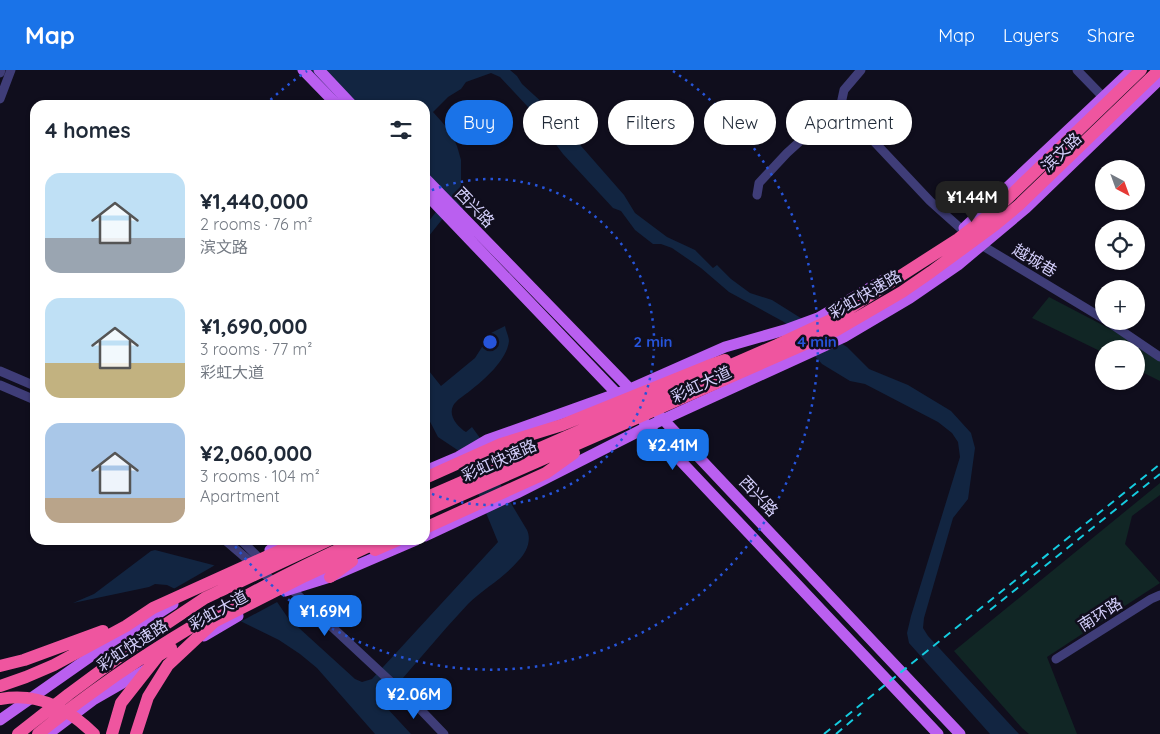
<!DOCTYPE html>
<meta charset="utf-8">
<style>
:root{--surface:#fff;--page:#f6f6f7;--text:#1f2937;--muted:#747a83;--accent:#1a73e8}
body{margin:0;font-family:Quicksand,"Noto Sans SC",sans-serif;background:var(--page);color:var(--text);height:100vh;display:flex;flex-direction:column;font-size:19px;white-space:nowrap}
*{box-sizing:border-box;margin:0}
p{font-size:16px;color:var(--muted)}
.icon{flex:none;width:28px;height:28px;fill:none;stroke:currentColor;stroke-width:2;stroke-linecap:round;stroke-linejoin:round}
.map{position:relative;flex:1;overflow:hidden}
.drawer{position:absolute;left:30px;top:30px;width:400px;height:445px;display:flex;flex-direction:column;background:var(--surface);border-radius:15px;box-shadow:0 1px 4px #0004}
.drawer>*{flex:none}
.banner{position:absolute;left:445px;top:30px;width:475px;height:45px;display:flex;gap:10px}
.needle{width:32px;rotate:139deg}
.tools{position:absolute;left:1095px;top:90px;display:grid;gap:10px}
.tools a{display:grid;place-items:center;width:50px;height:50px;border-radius:50%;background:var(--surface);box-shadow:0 1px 4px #0004;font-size:25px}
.price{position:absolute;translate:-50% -42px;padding:0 11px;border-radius:10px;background:var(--accent);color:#fff;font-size:16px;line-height:32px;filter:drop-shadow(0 1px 2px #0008)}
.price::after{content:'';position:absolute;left:50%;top:30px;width:15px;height:11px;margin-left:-8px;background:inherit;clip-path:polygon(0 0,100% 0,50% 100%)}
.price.selected{background:#222;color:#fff}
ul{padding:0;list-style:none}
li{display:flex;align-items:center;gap:15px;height:125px;padding:0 15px}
li span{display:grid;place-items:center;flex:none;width:140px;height:100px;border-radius:15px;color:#555}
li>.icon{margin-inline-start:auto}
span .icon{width:60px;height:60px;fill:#fffc;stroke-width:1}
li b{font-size:21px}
h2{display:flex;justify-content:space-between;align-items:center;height:60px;padding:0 15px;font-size:21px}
.tag{padding:0 18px;border-radius:22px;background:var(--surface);box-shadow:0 1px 4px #0004;font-size:18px;line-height:45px}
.tag.selected{background:var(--accent);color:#fff}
header{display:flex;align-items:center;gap:30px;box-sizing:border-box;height:70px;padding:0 25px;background:var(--accent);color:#fff}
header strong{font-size:24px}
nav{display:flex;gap:28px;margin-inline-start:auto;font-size:18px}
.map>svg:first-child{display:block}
.green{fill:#112625}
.water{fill:#122541}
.pier{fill:#100e1d}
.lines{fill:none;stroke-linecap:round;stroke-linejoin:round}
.minor{stroke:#3f3d78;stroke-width:9}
.major{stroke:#ba5ff0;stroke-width:11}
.highway{stroke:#ef559f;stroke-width:12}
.rail{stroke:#15cbdf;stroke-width:2;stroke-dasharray:8 6;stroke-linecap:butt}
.ring{fill:none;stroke:#2654da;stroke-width:2.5;stroke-dasharray:2.5 5}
.labels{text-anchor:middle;stroke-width:5;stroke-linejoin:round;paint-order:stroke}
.street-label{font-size:16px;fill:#d3cefa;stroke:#100e1d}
.centre{fill:#2654da;stroke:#100e1d;stroke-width:2.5}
.ring-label{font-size:15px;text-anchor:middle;font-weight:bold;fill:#2654da;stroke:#100e1d;stroke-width:5;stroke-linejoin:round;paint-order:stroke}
</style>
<header>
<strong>Map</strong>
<nav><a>Map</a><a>Layers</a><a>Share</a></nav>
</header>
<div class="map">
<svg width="1160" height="664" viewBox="0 0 1160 664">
<rect width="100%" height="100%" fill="#100e1d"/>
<!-- green -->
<path class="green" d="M 1049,227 L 1160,285 L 1160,311 L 1136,299 L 1136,279 L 1104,279 L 1104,283 L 1032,248 Z
M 1160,413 L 1160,425 L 1132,446 L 1125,474 L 1160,513 L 1047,587 L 1077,664 L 1029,664 L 1022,658 L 954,581 Z"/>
<!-- water -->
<path class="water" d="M 296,0 L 510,0 L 517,6 L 522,14 L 546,36 L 624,125 L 635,143 L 667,167 L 695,180 L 713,198 L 717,195 L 731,209 L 750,223 L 772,230 L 847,277 L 869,299 L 908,315 L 951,341 L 971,363 L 975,378 L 968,429 L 953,448 L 924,548 L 923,558 L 928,566 L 1019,664 L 990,664 L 909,573 L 907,563 L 911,546 L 960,387 L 958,372 L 952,363 L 938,352 L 865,314 L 850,311 L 822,294 L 784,252 L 729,222 L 701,198 L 672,178 L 661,174 L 653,174 L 635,160 L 621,141 L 613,138 L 563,84 L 528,37 L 500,7 L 491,3 L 466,12 L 461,19 L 448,27 L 433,42 L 450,61 L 457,76 L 461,90 L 461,126 L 464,144 L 444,147 L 425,171 L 425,156 L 439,138 L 425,109 L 425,35 L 334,35 Z
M 505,256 C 506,261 509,267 509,271 C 507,290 484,310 471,320 C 465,325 456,330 453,336 C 448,346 458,357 466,362 L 472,357 L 480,368 L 503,420 L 527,460 C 532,471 526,483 518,491 C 504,508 483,519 468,534 C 439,565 412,598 384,630 L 386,637 L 411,664 L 375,664 L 317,598 L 300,584 L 279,570 L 167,515 L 155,514 L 149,517 L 73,533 L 94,524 L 151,481 L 155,480 L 213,495 L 271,523 L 288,548 L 355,609 L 362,612 L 372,609 L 498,472 L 466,394 L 459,381 L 438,367 L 425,342 L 425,296 L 441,316 L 475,288 L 491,263 Z"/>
<!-- pier -->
<path class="pier" d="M 217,494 L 273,522 L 279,531 L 238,553 L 170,521 Z"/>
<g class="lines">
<!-- minor -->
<path class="minor" d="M 861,0 L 844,20 L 841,34 L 850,46 L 930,131 L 968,165
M 1077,0 L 1107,31
M 0,3 L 1,0
M 0,29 L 11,0
M 757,125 L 759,113 L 787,83 L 841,34
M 978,173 L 1104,249
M 1107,251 L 1160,287
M 0,301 L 35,316
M 0,315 L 35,330
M 225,470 L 276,514
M 241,470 L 264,493
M 288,516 L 419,638 L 444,664
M 1056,589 L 1151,529 L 1160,525"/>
<!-- major -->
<path class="major" d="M 303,0 L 337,35
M 319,0 L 352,35
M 425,108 L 634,323
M 425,123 L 621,328
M 964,158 L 1132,0
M 659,345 L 960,664
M 644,352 L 938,664
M 425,401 L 458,387 L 487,370 L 630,319 L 725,277 L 788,259 L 818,248 L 885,209
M 425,466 L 517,423 L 649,356 L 844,267 L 910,228 L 958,195 L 1026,138 L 1160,9
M 270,480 L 287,470
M 285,521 L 330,507 L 416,470
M 204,566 L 238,546
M 0,650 L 94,584 L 173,534
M 48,664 L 93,630 L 147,599"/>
<!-- highway -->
<path class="highway" d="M 425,408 L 501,374 L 562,355 L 708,296 L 725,290
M 425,428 L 777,275 L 835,248 L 958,169 L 989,145 L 1011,125 L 1141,0
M 425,441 L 835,261 L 902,222 L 931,202 L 995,155 L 1019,135 L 1159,0
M 425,458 L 546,403 L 574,383
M 375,480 L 398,470
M 330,507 L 352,491
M 0,596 L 24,590 L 103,561
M 0,616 L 26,607 L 54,595 L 126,556 L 153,538 L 303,470
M 0,629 C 38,622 68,638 94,664
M 18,664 L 69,624 L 142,570 L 205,528 L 329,470
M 38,664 C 137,583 243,523 359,470
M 112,664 L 121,633 L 158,586 L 171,578
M 136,664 L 148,627 L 168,595 L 214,552 L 305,506 L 382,470"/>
<!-- rail -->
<path class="rail" d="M 990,540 L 1160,404
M 824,664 L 1160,394
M 836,664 L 861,643"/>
</g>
<!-- distance rings -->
<g class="ring">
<path d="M425 123A163 163 0 1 1 425 421"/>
<path d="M265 35A327 327 0 0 1 307 1M673 1A327 327 0 1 1 231 471"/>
</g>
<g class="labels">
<!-- street labels -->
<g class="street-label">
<text transform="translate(1061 82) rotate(-44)" y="6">滨文路</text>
<text transform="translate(475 137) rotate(46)" y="6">西兴路</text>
<text transform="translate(1035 190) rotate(31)" y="6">越城巷</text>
<text transform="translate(865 224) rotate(-30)" y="6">彩虹快速路</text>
<text transform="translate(701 314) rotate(-25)" y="6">彩虹大道</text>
<text transform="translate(499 390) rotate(-24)" y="6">彩虹快速路</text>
<text transform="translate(759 426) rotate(47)" y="6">西兴路</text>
<text transform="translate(218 540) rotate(-29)" y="6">彩虹大道</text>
<text transform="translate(1100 544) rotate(-32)" y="6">南环路</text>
<text transform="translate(132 575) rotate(-33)" y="6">彩虹快速路</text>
</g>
</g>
<circle cx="490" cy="272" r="8" class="centre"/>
<g class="ring-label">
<text x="653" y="277">2 min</text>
<text x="817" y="277">4 min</text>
</g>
</svg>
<div class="tools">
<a><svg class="needle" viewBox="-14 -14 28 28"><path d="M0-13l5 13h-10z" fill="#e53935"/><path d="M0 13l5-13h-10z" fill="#747a83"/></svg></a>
<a><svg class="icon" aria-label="locate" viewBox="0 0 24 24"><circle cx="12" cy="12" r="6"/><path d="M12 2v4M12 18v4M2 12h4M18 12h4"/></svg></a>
<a>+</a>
<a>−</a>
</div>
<b class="price selected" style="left:972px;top:153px">¥1.44M</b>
<b class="price" style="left:673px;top:401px">¥2.41M</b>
<b class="price" style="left:325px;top:567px">¥1.69M</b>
<b class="price" style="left:414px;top:650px">¥2.06M</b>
<div class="banner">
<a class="tag selected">Buy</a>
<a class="tag">Rent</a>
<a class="tag">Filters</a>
<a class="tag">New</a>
<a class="tag">Apartment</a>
</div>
<section class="drawer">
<h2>4 homes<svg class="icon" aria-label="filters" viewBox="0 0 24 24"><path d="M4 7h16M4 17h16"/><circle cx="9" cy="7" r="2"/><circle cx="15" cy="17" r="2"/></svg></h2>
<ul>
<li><span style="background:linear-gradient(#bfe0f5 65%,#9aa5b1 0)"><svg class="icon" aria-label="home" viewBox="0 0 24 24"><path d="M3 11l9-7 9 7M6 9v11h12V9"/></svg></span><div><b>¥1,440,000</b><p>2 rooms · 76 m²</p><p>滨文路</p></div></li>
<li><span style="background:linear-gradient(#bfe0f5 65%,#c2b280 0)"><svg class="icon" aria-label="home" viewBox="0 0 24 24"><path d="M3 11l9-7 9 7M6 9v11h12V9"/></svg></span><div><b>¥1,690,000</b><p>3 rooms · 77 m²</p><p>彩虹大道</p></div></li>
<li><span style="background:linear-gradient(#a9c7e8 75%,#b9a48a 0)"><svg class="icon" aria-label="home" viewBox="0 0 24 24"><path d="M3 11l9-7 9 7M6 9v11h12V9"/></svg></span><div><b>¥2,060,000</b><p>3 rooms · 104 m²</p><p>Apartment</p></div></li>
</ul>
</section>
</div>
